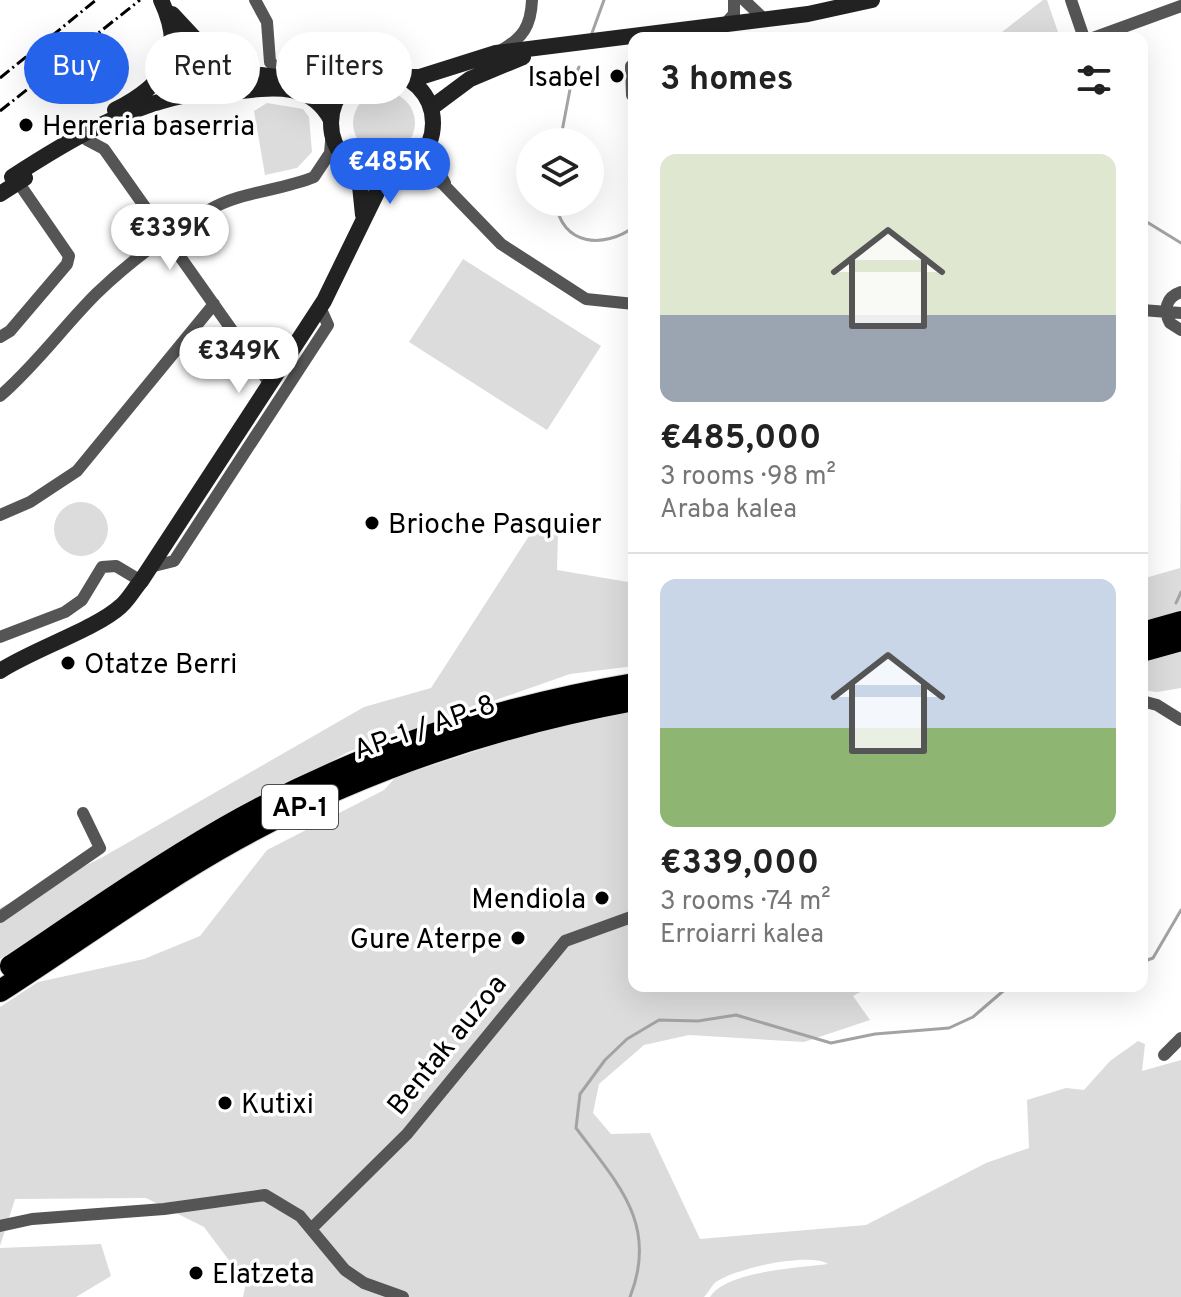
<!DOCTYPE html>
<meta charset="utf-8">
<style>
:root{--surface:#fff;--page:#f2f2f2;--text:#222;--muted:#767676;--line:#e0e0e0;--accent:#2563eb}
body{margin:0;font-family:Overpass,sans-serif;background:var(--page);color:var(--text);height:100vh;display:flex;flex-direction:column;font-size:30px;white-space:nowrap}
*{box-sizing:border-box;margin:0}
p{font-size:26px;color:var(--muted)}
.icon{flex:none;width:44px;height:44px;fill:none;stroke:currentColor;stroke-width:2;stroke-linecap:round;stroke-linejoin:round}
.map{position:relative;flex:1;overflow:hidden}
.panel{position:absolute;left:628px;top:32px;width:520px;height:960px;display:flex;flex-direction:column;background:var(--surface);border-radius:16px;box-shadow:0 8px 32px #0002}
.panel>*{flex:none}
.hud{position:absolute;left:24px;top:32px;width:484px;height:72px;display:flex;gap:16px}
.tools{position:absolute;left:516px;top:128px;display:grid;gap:16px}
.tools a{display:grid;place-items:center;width:88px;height:88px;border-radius:50%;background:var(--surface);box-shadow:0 8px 32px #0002;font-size:40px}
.price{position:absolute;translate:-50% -68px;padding:0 18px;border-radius:28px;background:#fff;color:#222;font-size:26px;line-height:52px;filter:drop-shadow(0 2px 4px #0008)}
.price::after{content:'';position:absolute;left:50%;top:48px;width:24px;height:18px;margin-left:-12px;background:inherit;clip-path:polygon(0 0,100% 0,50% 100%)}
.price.active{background:var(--accent);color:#fff}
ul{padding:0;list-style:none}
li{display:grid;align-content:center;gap:16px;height:424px;padding:0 32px}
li+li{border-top:2px solid var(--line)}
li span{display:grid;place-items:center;height:248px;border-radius:16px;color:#555}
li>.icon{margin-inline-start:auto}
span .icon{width:144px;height:144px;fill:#fffc;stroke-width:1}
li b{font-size:34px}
h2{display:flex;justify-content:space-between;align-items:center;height:96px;padding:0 32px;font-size:34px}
.chip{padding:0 28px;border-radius:36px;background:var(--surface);box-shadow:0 8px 32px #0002;font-size:28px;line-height:72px}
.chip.active{background:var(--accent);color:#fff}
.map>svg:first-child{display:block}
.green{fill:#dcdcdc}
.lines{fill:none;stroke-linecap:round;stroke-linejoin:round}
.stream{stroke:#a3a3a3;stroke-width:3}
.highway-casing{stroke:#dbdbdb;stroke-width:24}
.street{stroke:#555;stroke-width:12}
.secondary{stroke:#222;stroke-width:16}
.highway{stroke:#000;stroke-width:22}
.rail{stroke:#000;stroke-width:3;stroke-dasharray:12 4 2 4;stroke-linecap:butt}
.poi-dot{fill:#000;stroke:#fff;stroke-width:3}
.labels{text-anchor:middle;stroke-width:7;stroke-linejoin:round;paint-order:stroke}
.shield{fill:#fff;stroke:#4c4c4c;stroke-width:2}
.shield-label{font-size:26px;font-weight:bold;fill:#000}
.poi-label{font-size:28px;fill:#000;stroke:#fff;text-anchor:start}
.street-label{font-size:28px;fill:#000;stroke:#fff}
</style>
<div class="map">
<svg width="1181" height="1297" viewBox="0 0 1181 1297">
<rect width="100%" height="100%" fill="#fff"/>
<!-- green -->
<path class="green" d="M 1043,0 L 1047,0 L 1060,38 L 1001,38 L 1002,32 Z
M353 123a31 31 0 1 1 62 0a31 31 0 1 1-62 0Z
M 267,103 L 303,109 L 309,117 L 312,152 L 297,168 L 265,175 L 254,111 Z
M 463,259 L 601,346 L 547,430 L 409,342 Z
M 1181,436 L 1181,688 L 1157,692 L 1142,690 L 1142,579 L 1180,568 Z
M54 529a27 27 0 1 1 54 0a27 27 0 1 1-54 0Z
M 538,522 L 558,534 L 557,570 L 634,583 L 634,666 L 570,674 L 348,752 L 139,867 L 0,959 L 0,908 L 101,858 L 364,707 L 431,688 Z
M 634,712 L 634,986 L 871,986 L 853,996 L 870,1020 L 804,1042 L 689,1035 L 644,1045 L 599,1084 L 593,1113 L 611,1134 L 650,1133 L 700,1239 L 866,1225 L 986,1163 L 1029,1148 L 1027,1100 L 1066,1088 L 1084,1090 L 1110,1061 L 1138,1041 L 1145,1044 L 1142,1071 L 1181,1060 L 1181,1297 L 710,1297 C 726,1271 798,1268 828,1264 C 809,1252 736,1268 716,1282 C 712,1285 708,1293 704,1297 L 243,1297 L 246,1283 L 204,1227 L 146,1198 L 15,1199 L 0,1246 L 0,1007 L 38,982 L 144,959 L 200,936 L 267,850 L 384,790 L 396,777 L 560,724 Z
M 101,1244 L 111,1276 L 76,1297 L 0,1297 L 0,1248 Z"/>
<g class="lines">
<!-- stream -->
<path class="stream" d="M 592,33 L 604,0
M 560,142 L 571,84 L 579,67
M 556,202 C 561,246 604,249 634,227
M 1142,219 L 1181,243
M 1176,603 L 1181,592
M 1142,962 L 1153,958 L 1181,910
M 630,1297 C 659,1224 617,1183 576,1128 L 580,1094 L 605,1060 L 627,1039 L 659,1020 L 698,1021 L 736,1015 L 831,1043 L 875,1034 L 949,1028 L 973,1017 L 1009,986"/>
<defs>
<path id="highway" d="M 1142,633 L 1181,622
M 1142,651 L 1181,640
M 11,966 C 81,919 151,870 224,828 C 351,756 491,708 634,684
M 0,991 C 78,941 154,885 235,840 C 360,770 494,726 634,700"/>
</defs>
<!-- highway casing -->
<use href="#highway" class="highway-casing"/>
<!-- street -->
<path class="street" d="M 255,0 L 267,22 L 270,62 L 285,76
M 744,0 L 764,19
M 1071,0 L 1084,38
M 725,24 L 734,14 L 734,0
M 1093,38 L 1181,6
M 500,51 C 523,38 531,26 532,0
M 631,66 L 632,95
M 87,140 L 104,149 L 270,384
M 430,140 L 436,166 L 445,183
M 404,169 L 428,175 L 443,184 L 501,244 L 586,299 L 634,304
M 1181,292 C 1166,297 1163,310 1170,323 L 1181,330
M 1142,310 L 1181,313
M 0,337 L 10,331 L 67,264 L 69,256 L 18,182
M 0,396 C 36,365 63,327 96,294 C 129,262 170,232 209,210 C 242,191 280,191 314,177 L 330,153 L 332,130
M 0,515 L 30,502 L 77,471 L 214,304
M 150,567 L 174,561 L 328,325 L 320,307
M 0,637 L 65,612 L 82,600 L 102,567 L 116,566 L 141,581
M 1142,701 L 1157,705 L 1181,720
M 0,917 L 100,848 L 83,813
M 1164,1055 L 1181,1038
M 0,1226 L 32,1219 L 164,1209 L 265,1195 L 300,1216 L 345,1270 L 364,1283 L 403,1297
M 312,1228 L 407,1134 L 565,941 L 634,916"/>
<!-- secondary -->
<path class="secondary" d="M 172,14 L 212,57 L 275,86
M331 123a51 51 0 1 1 102 0a51 51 0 1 1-102 0Z
M 261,75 L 329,84 L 356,79
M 404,77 L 420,77 L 496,53 L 808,14 L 872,0
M 431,108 L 470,79 L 523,57
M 115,110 C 166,84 187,55 161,0
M 348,161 L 360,186 L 363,215
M 12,177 C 69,140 129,104 197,93 C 211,91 225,93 240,91 C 276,87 312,83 331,120
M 0,194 L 25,178
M 0,671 C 34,649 96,629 121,606 C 129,599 134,589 141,581 L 324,301 L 386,174"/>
<!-- highway -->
<use href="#highway" class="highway"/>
<!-- rail -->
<path class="rail" d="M 0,78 L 96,0
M 0,111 L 140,0"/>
</g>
<!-- markers -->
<g class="poi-dot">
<circle cx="617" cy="76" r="8"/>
<circle cx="26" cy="125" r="8"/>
<circle cx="372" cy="523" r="8"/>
<circle cx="68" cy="663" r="8"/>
<circle cx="602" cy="898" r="8"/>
<circle cx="518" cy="938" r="8"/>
<circle cx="225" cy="1103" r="8"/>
<circle cx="196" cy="1273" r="8"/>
</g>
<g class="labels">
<!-- shield labels -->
<rect class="shield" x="262" y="785" width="76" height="44" rx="6"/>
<g class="shield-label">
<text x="300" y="816">AP-1</text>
</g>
<!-- poi labels -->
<g class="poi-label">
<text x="601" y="86" text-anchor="end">Isabel</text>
<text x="42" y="135">Herreria baserria</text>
<text x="388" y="533">Brioche Pasquier</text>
<text x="84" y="673">Otatze Berri</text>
<text x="586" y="908" text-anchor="end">Mendiola</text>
<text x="502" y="948" text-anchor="end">Gure Aterpe</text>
<text x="241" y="1113">Kutixi</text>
<text x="212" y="1283">Elatzeta</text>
</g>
<!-- street labels -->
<g class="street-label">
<text transform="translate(424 726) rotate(-19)" y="10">AP-1 / AP-8</text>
<text transform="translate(446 1044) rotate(-51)" y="10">Bentak auzoa</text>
</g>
</g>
</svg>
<div class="tools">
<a><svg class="icon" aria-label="layers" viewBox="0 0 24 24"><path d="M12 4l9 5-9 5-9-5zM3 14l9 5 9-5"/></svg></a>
</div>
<b class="price active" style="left:390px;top:206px">€485K</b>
<b class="price" style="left:170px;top:272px">€339K</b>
<b class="price" style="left:239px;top:395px">€349K</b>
<div class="hud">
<a class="chip active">Buy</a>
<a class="chip">Rent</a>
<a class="chip">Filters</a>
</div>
<section class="panel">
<h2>3 homes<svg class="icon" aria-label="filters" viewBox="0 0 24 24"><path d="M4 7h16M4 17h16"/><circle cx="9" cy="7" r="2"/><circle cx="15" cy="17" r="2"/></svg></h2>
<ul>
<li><span style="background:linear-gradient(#dfe7d0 65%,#9aa5b1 0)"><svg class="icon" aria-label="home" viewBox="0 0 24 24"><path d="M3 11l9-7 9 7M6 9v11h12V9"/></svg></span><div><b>€485,000</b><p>3 rooms · 98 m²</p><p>Araba kalea</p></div></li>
<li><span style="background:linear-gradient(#c9d6e8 60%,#8fb573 0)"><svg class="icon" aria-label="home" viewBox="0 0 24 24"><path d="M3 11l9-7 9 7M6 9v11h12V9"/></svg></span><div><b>€339,000</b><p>3 rooms · 74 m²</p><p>Erroiarri kalea</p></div></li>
</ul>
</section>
</div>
